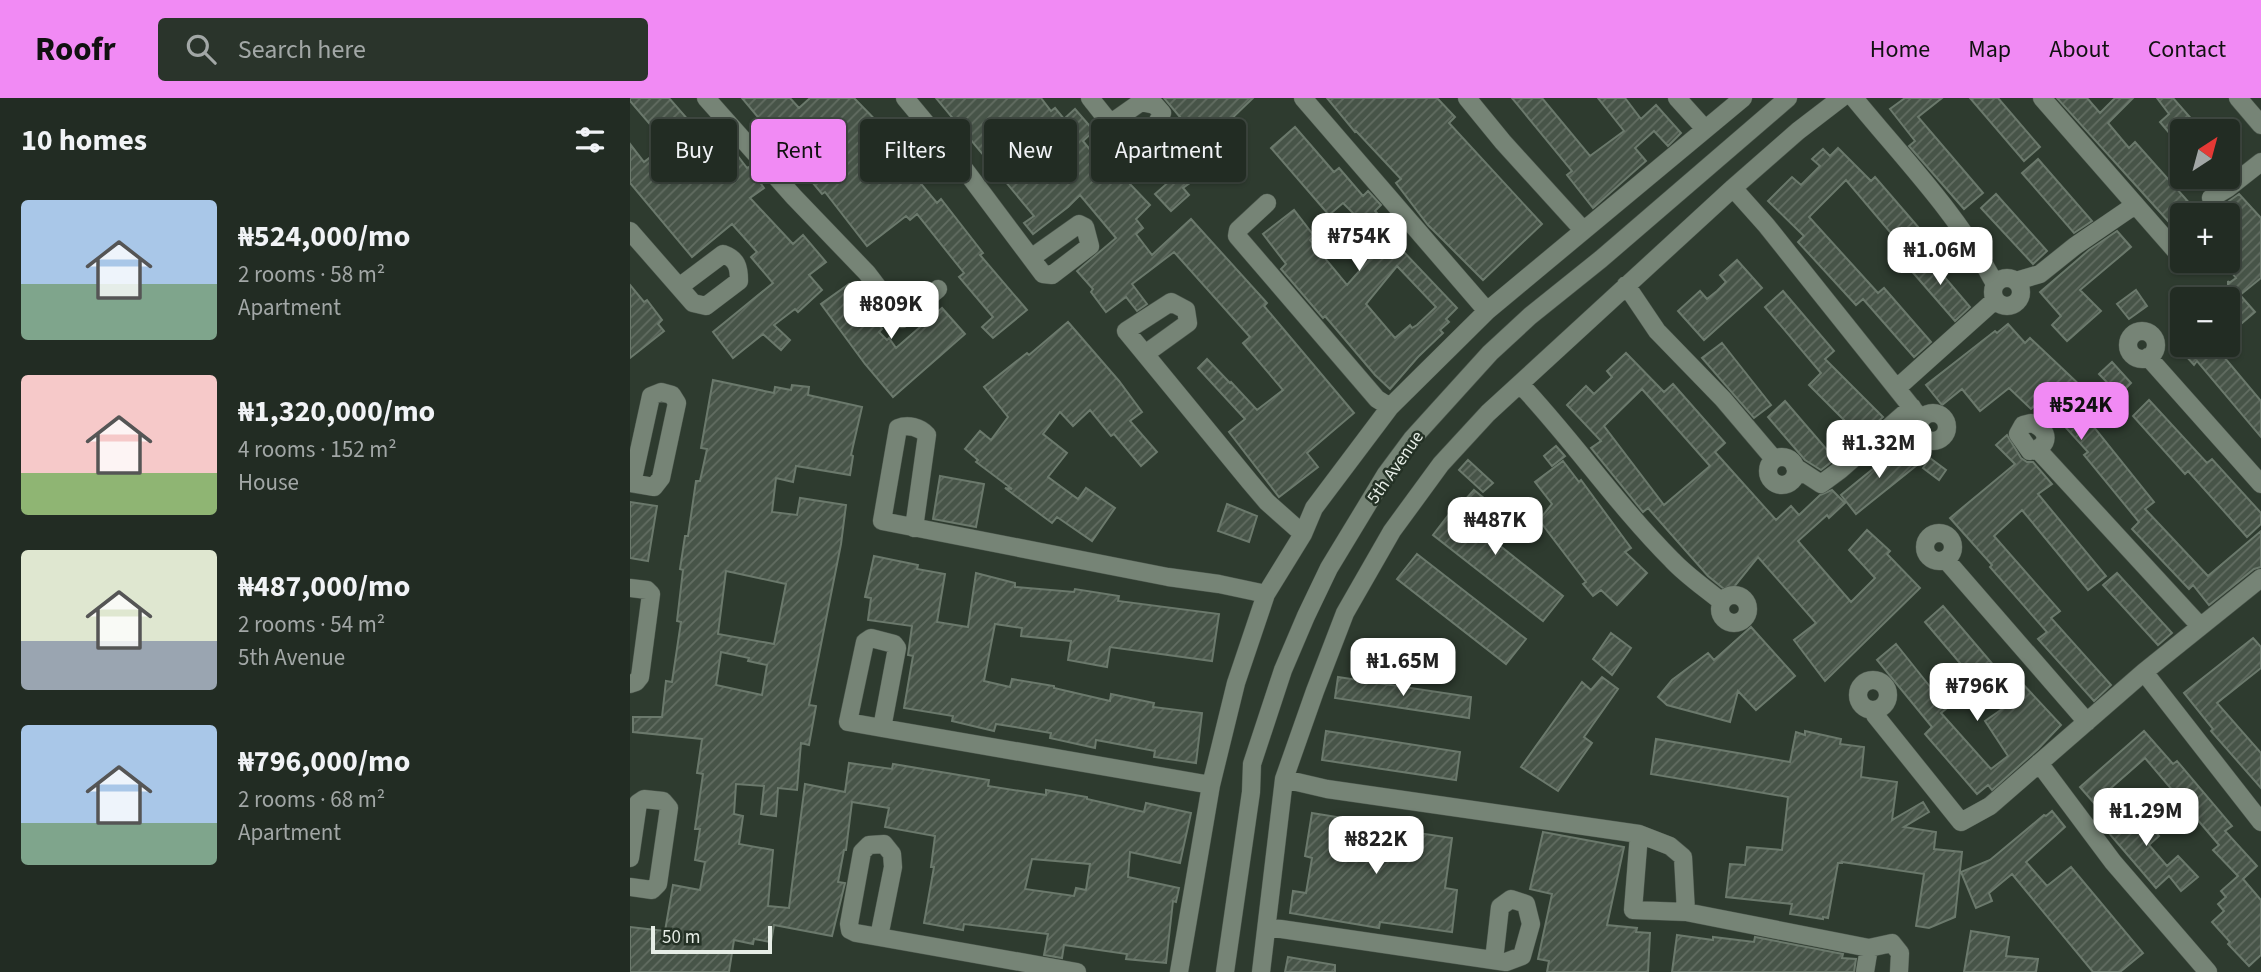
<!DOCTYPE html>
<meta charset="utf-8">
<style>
:root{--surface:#222c23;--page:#2a342b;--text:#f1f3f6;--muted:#a2a7a6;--line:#3f4841;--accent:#f18af4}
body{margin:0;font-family:"Source Sans 3",sans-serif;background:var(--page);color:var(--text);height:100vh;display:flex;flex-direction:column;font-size:26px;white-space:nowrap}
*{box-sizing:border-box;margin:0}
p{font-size:23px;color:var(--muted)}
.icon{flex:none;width:38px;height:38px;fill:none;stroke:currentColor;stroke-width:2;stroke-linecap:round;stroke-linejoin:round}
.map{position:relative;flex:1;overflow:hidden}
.side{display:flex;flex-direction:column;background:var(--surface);width:630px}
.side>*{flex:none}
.guide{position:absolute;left:21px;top:21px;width:665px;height:63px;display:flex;gap:14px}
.needle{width:46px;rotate:36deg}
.tools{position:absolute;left:1540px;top:21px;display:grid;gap:14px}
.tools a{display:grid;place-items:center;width:70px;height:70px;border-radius:7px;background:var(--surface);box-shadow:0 2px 5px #0004,0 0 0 2px var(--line);font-size:35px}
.scale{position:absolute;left:21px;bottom:18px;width:121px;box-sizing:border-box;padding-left:7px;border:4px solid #e6ede6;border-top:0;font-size:19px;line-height:24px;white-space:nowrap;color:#e6ede6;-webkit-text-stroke:5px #243125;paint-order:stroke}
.price{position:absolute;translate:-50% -60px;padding:0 16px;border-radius:14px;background:#fff;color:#222;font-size:23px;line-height:46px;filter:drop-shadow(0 2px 4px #0008)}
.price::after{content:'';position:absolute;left:50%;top:42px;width:21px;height:16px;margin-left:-10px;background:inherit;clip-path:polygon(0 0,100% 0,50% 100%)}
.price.selected{background:var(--accent);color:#111}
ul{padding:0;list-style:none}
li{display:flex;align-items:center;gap:21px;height:175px;padding:0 21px}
li span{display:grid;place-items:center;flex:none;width:196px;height:140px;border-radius:7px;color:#555}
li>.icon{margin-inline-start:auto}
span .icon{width:84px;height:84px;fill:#fffc;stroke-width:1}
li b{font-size:30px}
h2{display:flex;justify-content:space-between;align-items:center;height:84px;padding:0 21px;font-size:30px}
.pill{padding:0 24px;border-radius:7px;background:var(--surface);box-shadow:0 2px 5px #0004,0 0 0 2px var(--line);font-size:24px;line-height:63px}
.pill.selected{background:var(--accent);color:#111}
header{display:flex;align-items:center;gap:42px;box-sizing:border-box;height:98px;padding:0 35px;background:var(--accent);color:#111}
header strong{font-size:33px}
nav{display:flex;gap:38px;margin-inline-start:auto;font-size:24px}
.search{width:490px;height:63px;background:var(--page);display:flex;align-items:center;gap:18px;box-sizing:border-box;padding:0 24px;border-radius:7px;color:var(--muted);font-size:26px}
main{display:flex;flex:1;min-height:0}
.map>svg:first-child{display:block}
.building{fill:url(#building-hatch);stroke:#6b796c;stroke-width:2;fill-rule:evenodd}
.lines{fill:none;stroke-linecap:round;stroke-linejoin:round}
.minor-casing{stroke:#4c574d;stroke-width:19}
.minor{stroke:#768476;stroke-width:18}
.labels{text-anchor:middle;stroke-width:5;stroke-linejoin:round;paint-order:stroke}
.street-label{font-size:18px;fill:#e6ede6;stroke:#243125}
</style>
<header>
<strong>Roofr</strong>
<div class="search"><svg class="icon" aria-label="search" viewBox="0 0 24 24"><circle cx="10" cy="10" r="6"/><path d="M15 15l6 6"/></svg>Search here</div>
<nav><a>Home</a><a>Map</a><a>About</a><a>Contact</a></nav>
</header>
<main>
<section class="side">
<h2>10 homes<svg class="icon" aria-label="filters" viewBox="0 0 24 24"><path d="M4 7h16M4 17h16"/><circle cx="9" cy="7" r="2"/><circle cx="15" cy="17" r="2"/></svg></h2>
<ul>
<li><span style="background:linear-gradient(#a9c7e8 60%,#7fa58c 0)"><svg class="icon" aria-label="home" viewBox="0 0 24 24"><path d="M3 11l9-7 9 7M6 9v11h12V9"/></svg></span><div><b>₦524,000/mo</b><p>2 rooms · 58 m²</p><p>Apartment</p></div></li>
<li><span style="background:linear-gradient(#f6c9c9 70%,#8fb573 0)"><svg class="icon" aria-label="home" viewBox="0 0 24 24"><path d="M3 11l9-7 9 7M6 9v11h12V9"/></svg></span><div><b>₦1,320,000/mo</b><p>4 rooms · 152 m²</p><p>House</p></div></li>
<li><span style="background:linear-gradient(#dfe7d0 65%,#9aa5b1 0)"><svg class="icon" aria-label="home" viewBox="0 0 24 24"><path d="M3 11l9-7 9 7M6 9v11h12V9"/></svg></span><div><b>₦487,000/mo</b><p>2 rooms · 54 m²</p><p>5th Avenue</p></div></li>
<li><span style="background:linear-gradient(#a9c7e8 70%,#7fa58c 0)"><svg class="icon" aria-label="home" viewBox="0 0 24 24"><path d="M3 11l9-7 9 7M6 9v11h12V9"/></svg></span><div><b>₦796,000/mo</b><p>2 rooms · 68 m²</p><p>Apartment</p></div></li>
</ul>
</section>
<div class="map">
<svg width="1631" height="874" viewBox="0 0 1631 874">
<defs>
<pattern id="building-hatch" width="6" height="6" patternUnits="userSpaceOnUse" patternTransform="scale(1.75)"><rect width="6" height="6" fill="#475448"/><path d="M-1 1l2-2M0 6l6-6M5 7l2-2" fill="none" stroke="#626d62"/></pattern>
</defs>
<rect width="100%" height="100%" fill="#2e3b2f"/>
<!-- building -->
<path class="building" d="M 0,0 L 39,0 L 66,31 L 78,22 L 105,58 L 107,57 L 117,70 L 119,69 L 134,90 L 120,100 L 163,146 L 173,137 L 196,164 L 179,177 L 192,192 L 168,214 L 165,211 L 144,227 L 160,242 L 151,252 L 133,236 L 103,260 L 83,234 L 143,185 L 121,159 L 127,154 L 102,126 L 62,159 L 0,85 L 0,46 L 14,64 L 37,46 L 0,3 Z
M 112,0 L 160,0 L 169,10 L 180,0 L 224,0 L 263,40 L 257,45 L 307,105 L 311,101 L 353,155 L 350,157 L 397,212 L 363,240 L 352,229 L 363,219 L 329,179 L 334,175 L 287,116 L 280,122 L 276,118 L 237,148 L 195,94 L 192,96 Z
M 306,0 L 411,0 L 421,13 L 425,10 L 434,21 L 445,11 L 464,33 L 453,43 L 474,69 L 480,65 L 520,107 L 506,121 L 513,130 L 506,136 L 522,157 L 561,121 L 637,205 L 634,208 L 724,315 L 677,355 L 688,369 L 649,399 L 599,334 L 615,321 L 568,270 L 577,261 L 600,285 L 601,284 L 627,312 L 653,292 L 613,245 L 620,239 L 544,154 L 502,186 L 517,206 L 507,213 L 496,199 L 476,214 L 461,194 L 463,191 L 447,173 L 486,140 L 450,97 L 438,109 L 403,136 L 394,125 L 404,118 Z
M 534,0 L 623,0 L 596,26 L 613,44 L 596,59 L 553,90 L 559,97 L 541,113 L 525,96 L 541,82 L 525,62 L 538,52 L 528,42 L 550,19 Z
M 697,0 L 807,0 L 825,19 L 819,25 L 912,126 L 853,182 L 798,127 L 766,85 L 771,81 L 726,33 L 725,34 Z
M 882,0 L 912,0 L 960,58 L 994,33 L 968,0 L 995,0 L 1011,21 L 1026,7 L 1051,35 L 1038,48 L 1024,33 L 1005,50 L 1016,63 L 963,110 L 937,77 L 942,73 Z
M 1275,0 L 1312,0 L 1288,19 L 1353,95 L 1334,111 L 1279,48 L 1285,43 L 1260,11 Z
M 1340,0 L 1368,0 L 1410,49 L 1394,63 Z
M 1427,0 L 1457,0 L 1470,15 L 1485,0 L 1503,0 L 1478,25 L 1499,50 L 1505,44 L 1570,117 L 1544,117 L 1538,123 Z
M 1527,0 L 1543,0 L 1572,33 L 1552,33 L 1552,50 L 1530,24 L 1539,16 Z
M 665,29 L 704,74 L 709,70 L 733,98 L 738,93 L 751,107 L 745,113 L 757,125 L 754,128 L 773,149 L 771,151 L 827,210 L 816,221 L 819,224 L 810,232 L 813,235 L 788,259 L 760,291 L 745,277 L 695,218 L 693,220 L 651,171 L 656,166 L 633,136 L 664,112 L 684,138 L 680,142 L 717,187 L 747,153 L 740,146 L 748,140 L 713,105 L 699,117 L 641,50 ZM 767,168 L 806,209 L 787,227 L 782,230 L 780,227 L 765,240 L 736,206 Z
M 1208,50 L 1241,83 L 1245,79 L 1301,144 L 1282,160 L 1216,82 L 1179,119 L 1248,195 L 1254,190 L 1301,244 L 1284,259 L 1233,201 L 1226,207 L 1168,144 L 1174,138 L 1138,103 L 1162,79 L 1171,87 L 1190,68 L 1182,61 L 1193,51 L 1200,58 Z
M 1408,61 L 1462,123 L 1444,135 L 1392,75 Z
M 1366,96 L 1417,153 L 1403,166 L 1351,110 Z
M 1609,96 L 1631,120 L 1631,180 L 1610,197 L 1625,214 L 1598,237 L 1598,201 L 1581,201 L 1598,187 L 1598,183 L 1599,185 L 1606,180 L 1598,170 L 1598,117 L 1579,117 Z
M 1487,133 L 1501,149 L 1450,192 L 1471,213 L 1437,243 L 1422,227 L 1431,218 L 1410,194 L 1459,152 Z
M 1295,156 L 1340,209 L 1325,223 L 1279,170 Z
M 1107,162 L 1132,190 L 1074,242 L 1048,213 L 1070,193 L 1077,201 L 1087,193 L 1096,184 L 1090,177 Z
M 219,186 L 252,231 L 249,234 L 257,242 L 259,240 L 266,250 L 312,210 L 335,236 L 263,299 L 235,266 L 191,206 Z
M 0,187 L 14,204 L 17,202 L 32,222 L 28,226 L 34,233 L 0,260 Z
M 1506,192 L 1517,208 L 1499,221 L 1487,206 Z
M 1153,193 L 1204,253 L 1195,261 L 1253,319 L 1231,339 L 1179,287 L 1191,275 L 1135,209 Z
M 438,224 L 489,283 L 512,314 L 500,323 L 527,354 L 511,368 L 484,336 L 481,338 L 460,312 L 443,328 L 430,314 L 413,336 L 437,355 L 418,379 L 448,401 L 456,390 L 485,410 L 462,443 L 427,419 L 422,425 L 375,390 L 382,391 L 346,364 L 348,362 L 335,351 L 350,333 L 361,342 L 378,319 L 354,289 L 397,255 L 399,257 Z
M 1378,226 L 1395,245 L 1400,240 L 1474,310 L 1459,323 L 1524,404 L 1515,411 L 1578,478 L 1631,433 L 1631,469 L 1624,471 L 1579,507 L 1563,487 L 1559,491 L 1502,431 L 1509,424 L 1454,357 L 1458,354 L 1411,302 L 1401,311 L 1379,290 L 1350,313 L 1332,291 L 1312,307 L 1296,287 L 1365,233 L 1367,235 Z
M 1092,245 L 1141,307 L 1124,320 L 1072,260 Z
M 1546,247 L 1584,247 L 1631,303 L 1631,339 L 1567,263 L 1564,267 Z
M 996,255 L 1034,294 L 1043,286 L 1095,345 L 1085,354 L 1146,422 L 1161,408 L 1169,417 L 1190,397 L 1202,392 L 1215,405 L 1199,420 L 1197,417 L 1168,443 L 1221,504 L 1245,480 L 1219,452 L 1237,432 L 1260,453 L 1257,456 L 1290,490 L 1195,583 L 1164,542 L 1186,525 L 1128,459 L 1099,495 L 1078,478 L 1018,410 L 1013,414 L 961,350 L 971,343 L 937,307 L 956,288 L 964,296 L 982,279 L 977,273 ZM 1012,291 L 1080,368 L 1034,407 L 974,328 Z
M 1482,264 L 1501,285 L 1489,297 L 1469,276 Z
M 83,282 L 144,295 L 145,289 L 161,292 L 162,287 L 179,289 L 178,297 L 232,309 L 221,357 L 223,358 L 220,377 L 166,368 L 163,384 L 146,380 L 142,414 L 167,417 L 170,400 L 216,407 L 211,446 L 179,607 L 186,608 L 179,647 L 171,645 L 167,692 L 148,690 L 146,718 L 131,716 L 134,688 L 106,686 L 104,716 L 113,718 L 109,746 L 143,752 L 138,808 L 159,810 L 175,686 L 215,694 L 219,665 L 262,671 L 263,666 L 359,682 L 358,688 L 416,697 L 416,692 L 457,699 L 457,701 L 514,714 L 516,705 L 561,715 L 550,765 L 500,754 L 498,779 L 549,790 L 546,804 L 543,803 L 536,865 L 496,861 L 497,856 L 434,847 L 432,860 L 414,857 L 418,836 L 334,826 L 333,832 L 294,825 L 304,769 L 301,769 L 305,738 L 255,729 L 259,710 L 222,704 L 216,752 L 214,752 L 208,784 L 215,785 L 202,838 L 144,827 L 141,844 L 124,841 L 123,846 L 104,842 L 99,874 L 0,874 L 0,829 L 35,833 L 43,787 L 70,792 L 75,764 L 65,762 L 70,731 L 65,731 L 73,676 L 67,675 L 72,641 L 3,634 L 3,619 L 32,619 L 36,583 L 42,584 L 51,524 L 47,523 L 53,472 L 50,471 L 55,438 L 58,438 L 66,383 L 70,383 L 77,351 L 71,350 ZM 96,473 L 156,486 L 144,546 L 88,536 ZM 91,554 L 119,560 L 118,563 L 137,567 L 132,597 L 86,587 ZM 402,761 L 460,766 L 456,792 L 446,790 L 444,798 L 395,791 Z
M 1519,302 L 1577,365 L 1582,361 L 1631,415 L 1631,426 L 1617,439 L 1558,373 L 1555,376 L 1503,318 Z
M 1155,303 L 1205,361 L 1191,372 L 1175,362 L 1138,319 Z
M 1377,337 L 1391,360 L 1397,364 L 1403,364 L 1422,386 L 1408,396 L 1476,478 L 1458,492 L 1392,412 L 1364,438 L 1430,513 L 1421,520 L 1481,587 L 1464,603 L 1408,541 L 1417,534 L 1360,469 L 1362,467 L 1320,420 L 1385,366 L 1366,347 Z
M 926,348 L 935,358 L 922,368 L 914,358 Z
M 1271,348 L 1287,367 L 1226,416 L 1211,397 Z
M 1300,360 L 1316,372 L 1309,382 L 1293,370 Z
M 838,362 L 863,385 L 853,394 L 829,372 Z
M 933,363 L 949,384 L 951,382 L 1001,450 L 995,454 L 1017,475 L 987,507 L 971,492 L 963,498 L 953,486 L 956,484 L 909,422 L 922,406 L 905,384 Z
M 310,378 L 354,386 L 346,429 L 303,421 Z
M 844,392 L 866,410 L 849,431 L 933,498 L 913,523 L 803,437 L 823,411 L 825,413 Z
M 0,404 L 27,408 L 18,463 L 0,460 Z
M 597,406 L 627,418 L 619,444 L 588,433 Z
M 787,456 L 896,541 L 876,566 L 767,481 Z
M 244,458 L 288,467 L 287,471 L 315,476 L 307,524 L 338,529 L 346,475 L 385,485 L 385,489 L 444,494 L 445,491 L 489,498 L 488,503 L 589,516 L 582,563 L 480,549 L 477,569 L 438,562 L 441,543 L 391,538 L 392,530 L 365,526 L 354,583 L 380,589 L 382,581 L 424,588 L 424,590 L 480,603 L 481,596 L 524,605 L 523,609 L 572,615 L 566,665 L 524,659 L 525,653 L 466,642 L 465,650 L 420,640 L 421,635 L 366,626 L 364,633 L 322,623 L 323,618 L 274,610 L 283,558 L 278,557 L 282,528 L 238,522 L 241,500 L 235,499 Z
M 1487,475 L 1542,535 L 1528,547 L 1473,487 Z
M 1313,508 L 1365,569 L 1347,585 L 1295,524 Z
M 1121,529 L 1165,578 L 1126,612 L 1108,593 L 1100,624 L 1037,607 L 1028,599 L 1042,582 L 1078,555 L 1084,562 Z
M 981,535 L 1001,550 L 982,577 L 963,561 Z
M 1623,540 L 1631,549 L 1631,570 L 1587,605 L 1631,655 L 1631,690 L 1581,633 L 1583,631 L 1554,595 Z
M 1266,546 L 1317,610 L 1311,615 L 1361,671 L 1378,658 L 1355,623 L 1382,604 L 1361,582 L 1376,568 L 1431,627 L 1408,651 L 1362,692 L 1358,687 L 1347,696 L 1295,636 L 1302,629 L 1247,562 Z
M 708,579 L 841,599 L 839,620 L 705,600 Z
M 972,579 L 988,591 L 954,639 L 962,645 L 928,693 L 891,669 L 952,584 L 961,592 Z
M 696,633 L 830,654 L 826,682 L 692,662 Z
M 1175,633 L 1211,641 L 1210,646 L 1234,649 L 1231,679 L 1267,684 L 1262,722 L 1293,704 L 1299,714 L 1274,729 L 1306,734 L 1304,751 L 1332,754 L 1325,819 L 1299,830 L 1286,828 L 1294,776 L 1212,764 L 1212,765 L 1208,765 L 1198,820 L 1193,819 L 1193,821 L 1160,816 L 1162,806 L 1096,799 L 1100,766 L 1115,767 L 1117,749 L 1152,752 L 1158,699 L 1021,676 L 1026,641 L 1160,664 L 1166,634 L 1175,637 Z
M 1514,633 L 1543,666 L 1547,663 L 1602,728 L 1595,733 L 1627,768 L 1613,781 L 1631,802 L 1631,857 L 1619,868 L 1598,846 L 1600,844 L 1582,824 L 1594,813 L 1588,806 L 1596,799 L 1591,793 L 1608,778 L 1583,752 L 1589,747 L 1515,660 L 1464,705 L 1450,689 Z
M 1501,704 L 1529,738 L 1519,747 L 1537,768 L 1548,758 L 1568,779 L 1551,793 L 1539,778 L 1526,790 L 1471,726 Z
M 1422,713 L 1435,729 L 1396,764 L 1417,788 L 1441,769 L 1513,855 L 1490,874 L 1463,874 L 1382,776 L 1359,795 L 1362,803 L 1346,810 L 1331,774 L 1360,762 L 1414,717 L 1416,718 Z
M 682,715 L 756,727 L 755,730 L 822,740 L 815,790 L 827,792 L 822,834 L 750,824 L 749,830 L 660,815 L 663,793 L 676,795 L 682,760 L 675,758 Z
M 913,734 L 994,749 L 977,827 L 1007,830 L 1006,834 L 1020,835 L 1018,874 L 917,874 L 919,863 L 908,861 L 922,796 L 900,791 Z
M 1341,833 L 1379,839 L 1376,858 L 1408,861 L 1406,874 L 1334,874 Z
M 1047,837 L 1083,842 L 1083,839 L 1124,844 L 1125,839 L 1213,856 L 1212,860 L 1226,861 L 1224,874 L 1042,874 Z
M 658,859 L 705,867 L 705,874 L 655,874 Z"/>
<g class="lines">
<defs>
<path id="minor" d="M 76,0 L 164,99 L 237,175 L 272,221 L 308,191
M 275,0 L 335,72 L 413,176 L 422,177 L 460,148 L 455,129 L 449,126 L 401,160
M 460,0 C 470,12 491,42 505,46 L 525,29 L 532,15 L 525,7 L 511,4 L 481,25
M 673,0 L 857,213
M 837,0 L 873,44 L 953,132
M 1047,0 L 1075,31
M 1224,0 C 1273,60 1329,117 1365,186
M 1412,0 L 1552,160
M 1608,0 L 1631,27
M 1103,90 L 1136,127 L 1291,321
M 1581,100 L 1598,90 L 1631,64
M 637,105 L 608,132 L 607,138 L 747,301 L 760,309
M 0,133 L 63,205 L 76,208 L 109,183 C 109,169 107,161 93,156 L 49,189
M1363 194a14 14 0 1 1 28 0a14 14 0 1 1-28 0Z
M 1386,183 L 1410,176 L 1445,148 L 1505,107
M 996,187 L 1027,233 L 1093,301 L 1144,361
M1498 247a14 14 0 1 1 28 0a14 14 0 1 1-28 0Z
M 515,256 L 558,225 L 556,212 L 541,204 L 496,233 L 620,384 L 637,404 L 673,436
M 1518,259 L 1631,386
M 890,286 C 943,342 987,407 1042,462 C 1057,478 1075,490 1092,504
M 1267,290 L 1365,202
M1289 329a14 14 0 1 1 28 0a14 14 0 1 1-28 0Z
M 1401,325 C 1420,331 1421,349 1400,353 L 1388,336 L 1393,327 Z
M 1408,352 L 1570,528
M1138 373a14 14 0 1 1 28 0a14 14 0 1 1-28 0Z
M 1165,369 L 1191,386 L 1210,372 L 1282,309
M 0,385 L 24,389 L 31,380 L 47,305 L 42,297 L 31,294 L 21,298 L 2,385
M 284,430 L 297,337 C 290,329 278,326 268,330 L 252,423 L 538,479 L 589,486 L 636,496
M1295 449a14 14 0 1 1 28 0a14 14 0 1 1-28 0Z
M 1316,462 L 1457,624
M 0,490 L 17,492 L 21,496 L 10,579 L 6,584 L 0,586
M1090 511a14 14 0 1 1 28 0a14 14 0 1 1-28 0Z
M 1514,574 L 1631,724
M1228 597a15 15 0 1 1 30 0a15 15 0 1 1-30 0Z
M 1244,613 L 1245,617 L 1331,724 L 1360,708 L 1514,574 L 1631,480
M 252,630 L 267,550 L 264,546 L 241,540 L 235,544 L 218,624 L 252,630 L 581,687
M 1409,665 L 1483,764 L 1578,874
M 654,681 L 697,691 L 1009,736 L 1040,748 L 1053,759 L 1056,814
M 1009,736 L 1003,812 L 1056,814 L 1239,850 L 1262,845 L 1270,855 L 1269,874
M 254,746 L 262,756 L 263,769 L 249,839 L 226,835 L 220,832 L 219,826 L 232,754 L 239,747 Z
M 0,760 L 8,705 L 14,701 L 33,703 L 39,710 L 28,786 L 22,792 L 0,789
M 638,829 L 876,864 L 892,858 L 901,826 L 896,806 L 881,801 L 870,809 L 864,862
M 249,839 L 447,874
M 549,874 L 581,687 L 606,585 L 636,496 L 673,436 L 684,410 L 760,309 L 857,213 L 1113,0
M 595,874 L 621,694 L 622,666 L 653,572 L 676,518 L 699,470 L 756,376 L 782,341 L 860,255 L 900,218 L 971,161 L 1158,0
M 631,874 L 654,681 L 685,593 L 715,515 L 762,433 L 811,366 L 858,315 L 1103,90 L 1168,33 L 1211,0
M 1235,874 L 1239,850"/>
</defs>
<!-- minor casing -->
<use href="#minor" class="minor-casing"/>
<!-- minor -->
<use href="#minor" class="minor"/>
</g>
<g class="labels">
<!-- street labels -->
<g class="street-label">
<text transform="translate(765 369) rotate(-55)" y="6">5th Avenue</text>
</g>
</g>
</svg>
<div class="tools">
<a><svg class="needle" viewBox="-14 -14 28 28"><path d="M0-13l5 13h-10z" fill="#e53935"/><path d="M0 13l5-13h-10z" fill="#a2a7a6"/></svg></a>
<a>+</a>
<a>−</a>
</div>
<div class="scale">50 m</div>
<b class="price" style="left:729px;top:175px">₦754K</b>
<b class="price" style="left:1310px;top:189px">₦1.06M</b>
<b class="price" style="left:261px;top:243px">₦809K</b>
<b class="price selected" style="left:1451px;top:344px">₦524K</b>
<b class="price" style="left:1249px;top:382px">₦1.32M</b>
<b class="price" style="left:865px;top:459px">₦487K</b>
<b class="price" style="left:773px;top:600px">₦1.65M</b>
<b class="price" style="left:1347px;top:625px">₦796K</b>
<b class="price" style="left:1516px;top:750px">₦1.29M</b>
<b class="price" style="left:746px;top:778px">₦822K</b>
<div class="guide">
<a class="pill">Buy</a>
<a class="pill selected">Rent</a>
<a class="pill">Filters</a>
<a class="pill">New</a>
<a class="pill">Apartment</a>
</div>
</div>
</main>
